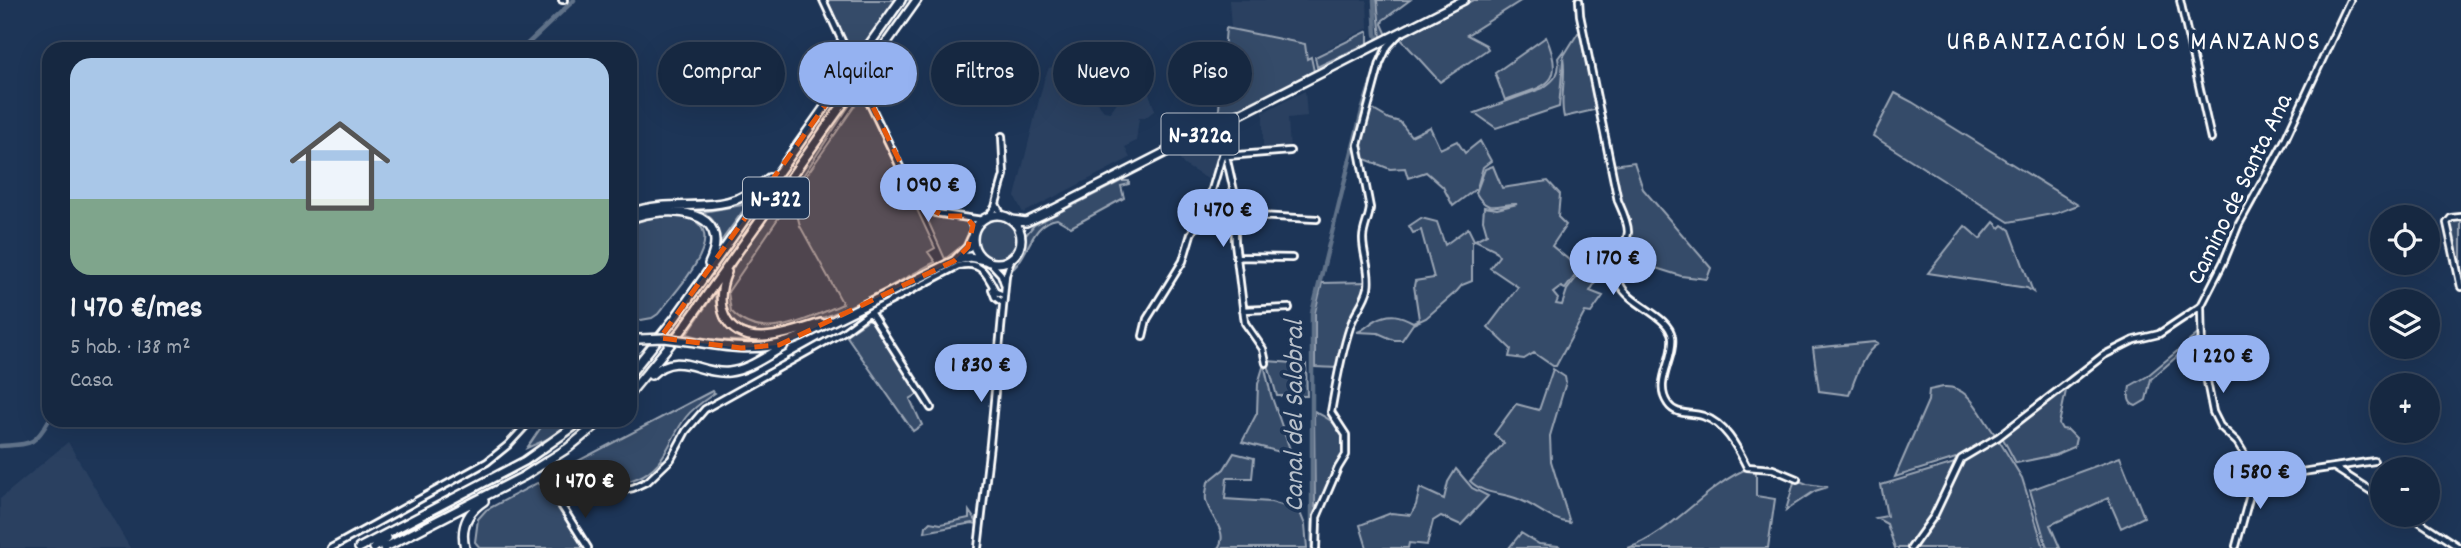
<!DOCTYPE html>
<html lang="es">
<meta charset="utf-8">
<style>
:root{--surface:#162841;--page:#1f3048;--text:#f1f3f6;--muted:#9ea6b1;--line:#35445a;--accent:#95b2f1}
body{margin:0;font-family:Dekko,sans-serif;background:var(--page);color:var(--text);height:100vh;display:flex;flex-direction:column;font-size:26px;white-space:nowrap}
*{box-sizing:border-box;margin:0}
p{font-size:23px;color:var(--muted)}
.icon{flex:none;width:38px;height:38px;fill:none;stroke:currentColor;stroke-width:2;stroke-linecap:round;stroke-linejoin:round}
.map{position:relative;flex:1;overflow:hidden}
.panel{position:absolute;left:42px;top:42px;width:595px;height:385px;display:flex;flex-direction:column;background:var(--surface);border-radius:21px;box-shadow:0 7px 28px #0002,0 0 0 2px var(--line)}
.panel>*{flex:none}
.hud{position:absolute;left:658px;top:42px;width:665px;height:63px;display:flex;gap:14px}
.tools{position:absolute;left:2370px;top:205px;display:grid;gap:14px}
.tools a{display:grid;place-items:center;width:70px;height:70px;border-radius:50%;background:var(--surface);box-shadow:0 7px 28px #0002,0 0 0 2px var(--line);font-size:35px}
.price{position:absolute;translate:-50% -60px;padding:0 16px;border-radius:24px;background:var(--accent);color:#111;font-size:23px;line-height:46px;filter:drop-shadow(0 2px 4px #0008)}
.price::after{content:'';position:absolute;left:50%;top:42px;width:21px;height:16px;margin-left:-10px;background:inherit;clip-path:polygon(0 0,100% 0,50% 100%)}
.price.current{background:#222;color:#fff}
ul{padding:0;list-style:none}
li{display:grid;align-content:center;gap:14px;height:371px;padding:0 28px}
li span{display:grid;place-items:center;height:217px;border-radius:21px;color:#555}
li>.icon{margin-inline-start:auto}
span .icon{width:126px;height:126px;fill:#fffc;stroke-width:1}
li b{font-size:30px}
.pill{padding:0 24px;border-radius:32px;background:var(--surface);box-shadow:0 7px 28px #0002,0 0 0 2px var(--line);font-size:24px;line-height:63px}
.pill.current{background:var(--accent);color:#111}
.map>svg:first-child{display:block}
.built{fill:#2a4161}
.green{fill:#364b69;stroke:#9aa5b4;stroke-width:2}
.lines{fill:none;stroke-linecap:round;stroke-linejoin:round}
.canal{stroke:#617289;stroke-width:4.5}
.minor-casing{stroke:#fff;stroke-width:10}
.highway-casing{stroke:#fff;stroke-width:12}
.minor{stroke:#1d3557;stroke-width:4.5}
.highway{stroke:#1d3557;stroke-width:7}
.minor-bridge-casing{stroke:#fff;stroke-width:10;stroke-linecap:butt}
.highway-bridge-casing{stroke:#fff;stroke-width:12;stroke-linecap:butt}
.minor-bridge{stroke:#1d3557;stroke-width:4.5}
.highway-bridge{stroke:#1d3557;stroke-width:7}
.marked{fill:#e8590c;fill-opacity:0.2;stroke:#e8590c;stroke-width:5;stroke-dasharray:14 9;stroke-linejoin:round}
.labels{text-anchor:middle;stroke-width:7;stroke-linejoin:round;paint-order:stroke}
.shield{fill:#1d3557;stroke:#bbc2cd;stroke-width:2}
.shield-label{font-size:24px;font-weight:bold;fill:#fff}
.street-label{font-size:26px;fill:#fff;stroke:#1d3557}
.neighbourhood-label{font-size:28px;letter-spacing:2px;fill:#fff;stroke:#1d3557}
.water-label{font-size:28px;font-style:italic;fill:#b8c0ca;stroke:#1d3557}
</style>
<div class="map">
<svg width="2461" height="548" viewBox="0 0 2461 548">
<rect width="100%" height="100%" fill="#1d3557"/>
<filter id="ink" filterUnits="userSpaceOnUse"><feTurbulence type="fractalNoise" baseFrequency=".0143" numOctaves="2"/><feDisplacementMap in="SourceGraphic" scale="14" xChannelSelector="R" yChannelSelector="G"/><feConvolveMatrix kernelMatrix="1 2 1 2 8 2 1 2 1" color-interpolation-filters="sRGB"/></filter>
<g filter="url(#ink)">
<!-- built -->
<path class="built" d="M 1229,0 L 1367,0 L 1368,28 L 1307,59 L 1304,44 L 1231,28 Z
M 1065,64 L 1104,111 L 1110,112 L 1133,80 L 1144,80 L 1155,110 L 1145,118 L 1139,118 L 1136,141 L 1125,147 L 1130,158 L 1023,213 L 1015,197 L 1044,80 L 1049,68 Z
M 1305,91 L 1307,116 L 1288,118 L 1290,150 L 1263,152 L 1263,112 Z
M 1220,135 L 1222,149 L 1213,182 L 1184,165 L 1178,157 Z
M 793,200 L 800,226 L 844,304 L 787,325 L 771,328 L 748,325 L 731,311 L 728,292 Z
M 68,442 L 130,548 L 0,548 L 0,499 Z"/>
<!-- green -->
<path class="green" d="M 827,0 L 897,0 L 855,59 Z
M 906,0 L 914,0 L 861,74 L 857,67 Z
M 1377,0 L 1410,0 L 1383,20 L 1382,24 L 1387,35 L 1381,38 Z
M 1473,0 L 1522,0 L 1467,35 L 1486,45 L 1488,49 L 1440,82 L 1400,38 Z
M 1226,28 L 1305,44 L 1307,59 L 1311,57 L 1314,71 L 1230,113 L 1221,114 L 1219,109 Z
M 1368,31 L 1368,43 L 1317,67 L 1315,57 Z
M 1578,33 L 1582,33 L 1598,109 L 1564,117 C 1559,96 1567,78 1563,57 Z
M 1546,37 C 1567,86 1545,85 1505,100 L 1495,73 Z
M 1564,50 L 1559,107 L 1496,128 L 1475,113 L 1543,88 C 1555,80 1561,73 1558,58 Z
M 852,75 L 855,82 L 675,335 L 666,335 Z
M 859,88 L 859,91 L 789,197 L 788,204 L 728,292 L 731,311 C 762,345 808,318 843,304 L 800,226 L 793,198 L 808,173 L 863,94 L 935,248 L 928,252 L 935,262 C 897,282 766,362 731,320 C 715,301 728,277 738,259 Z
M 1895,93 L 1912,102 L 2078,205 L 2057,213 L 2009,222 L 1873,136 Z
M 1370,108 L 1389,119 L 1400,122 L 1411,136 L 1430,127 L 1440,149 L 1457,141 L 1465,153 L 1480,141 L 1491,161 L 1483,167 L 1477,188 L 1453,206 L 1443,187 L 1426,172 L 1408,178 L 1405,168 L 1390,169 L 1365,159 L 1362,165 L 1359,146 Z
M 1634,162 L 1643,189 L 1711,268 L 1707,279 L 1681,276 L 1624,258 L 1628,235 L 1613,165 Z
M 1493,166 L 1502,188 L 1548,181 L 1560,194 L 1558,217 L 1566,225 L 1552,246 L 1580,269 L 1565,289 L 1561,287 L 1553,293 L 1558,299 L 1556,304 L 1562,305 L 1567,290 L 1583,269 L 1598,278 L 1590,291 L 1603,296 L 1591,313 L 1585,312 L 1556,366 L 1553,366 L 1534,353 L 1524,359 L 1509,357 L 1511,349 L 1488,327 L 1518,287 L 1490,268 L 1499,256 L 1494,249 L 1475,240 L 1487,234 L 1483,220 L 1484,207 L 1497,209 L 1517,204 C 1499,203 1488,215 1476,193 L 1485,169 Z
M 1121,181 L 1129,181 L 1129,184 L 1121,186 L 1124,198 L 1122,199 L 1071,227 L 1057,219 C 1031,223 1029,255 1013,269 L 1025,236 L 1034,225 Z
M 753,197 L 719,244 C 719,229 716,220 703,212 L 742,205 Z
M 925,214 L 945,219 L 967,221 L 970,229 L 963,245 L 945,259 Z
M 673,215 C 743,222 677,289 658,314 L 652,318 L 630,322 L 630,224 L 655,217 Z
M 1421,218 L 1437,222 L 1445,245 L 1468,228 L 1474,240 L 1472,242 L 1472,281 L 1462,285 L 1457,291 L 1426,318 L 1413,324 L 1402,340 L 1394,340 L 1378,333 L 1357,332 C 1365,330 1368,324 1376,320 C 1390,312 1400,315 1413,322 L 1419,319 L 1414,286 L 1415,281 L 1434,278 L 1421,230 L 1413,233 L 1409,226 Z
M976 239a21 21 0 1 1 42 0a21 21 0 1 1-42 0Z
M 2461,219 L 2461,276 L 2449,223 Z
M 1994,222 L 2000,228 L 2003,225 L 2010,230 L 2033,292 L 2027,288 L 1928,273 L 1965,226 L 1980,239 Z
M 1367,282 L 1363,300 L 1349,319 L 1338,368 L 1315,367 L 1315,312 L 1322,283 Z
M 715,293 C 717,330 734,340 770,340 C 742,342 713,342 687,334 Z
M 871,318 L 918,394 L 910,399 L 922,425 L 913,431 L 846,335 Z
M 2199,333 L 2200,350 L 2197,339 L 2151,379 L 2146,400 L 2136,406 C 2126,403 2129,394 2130,386 L 2146,377 Z
M 1874,342 L 1878,344 C 1863,352 1855,379 1849,395 L 1819,391 L 1813,348 Z
M 1267,361 L 1306,364 L 1307,396 L 1277,396 Z
M 1264,364 L 1271,395 L 1292,455 L 1242,442 L 1257,413 L 1258,384 Z
M 1553,369 L 1565,377 L 1566,382 L 1550,436 L 1551,461 L 1570,523 C 1549,520 1537,506 1518,499 C 1501,492 1484,495 1470,481 L 1504,443 L 1494,434 L 1516,404 L 1539,410 Z
M 2067,386 L 2059,424 L 2062,429 L 2068,430 L 2076,438 L 2074,447 L 2055,455 L 2016,463 L 2002,437 L 2011,427 Z
M 1943,387 C 1970,385 1980,415 1994,433 L 1994,436 L 1956,458 L 1895,477 L 1928,401 L 1929,390 Z
M 712,391 L 715,393 C 705,400 694,407 686,417 C 675,431 669,450 658,463 C 634,490 596,486 569,468 L 576,462 Z
M 1314,411 C 1331,420 1353,430 1344,455 C 1341,464 1333,470 1330,479 C 1327,490 1325,501 1315,507 Z
M 546,420 L 574,420 L 550,438 L 527,448 Z
M 1998,439 L 2022,478 L 2044,548 L 1913,548 L 1929,526 L 1965,459 Z
M 1234,453 L 1254,458 L 1252,478 L 1227,478 L 1225,499 L 1271,502 L 1299,510 L 1305,525 L 1307,548 L 1218,548 C 1230,532 1209,517 1206,500 C 1205,494 1207,488 1208,482 L 1224,469 Z
M 2120,457 L 2144,517 L 2121,528 L 2108,498 L 2050,525 L 2060,548 L 2047,548 L 2030,490 Z
M 1958,462 L 1944,493 L 1910,548 L 1895,548 L 1887,524 L 1876,518 L 1887,516 L 1881,485 Z
M 1749,468 L 1756,469 L 1756,496 L 1775,499 L 1768,548 L 1628,548 C 1672,534 1705,485 1749,468 Z
M 1456,469 L 1472,488 L 1488,496 L 1461,525 L 1441,516 L 1433,521 L 1427,545 L 1409,543 L 1408,548 L 1367,548 L 1360,525 L 1391,513 L 1411,515 L 1416,505 L 1420,488 L 1444,499 L 1448,482 Z
M 1795,479 L 1807,484 L 1828,487 L 1815,491 L 1786,510 Z
M 537,483 L 542,485 L 585,548 L 480,548 L 475,542 L 478,519 L 486,510 Z
M 969,511 L 978,524 L 972,523 L 925,532 L 926,526 L 930,522 L 941,524 L 969,518 Z
M 1521,533 L 1539,544 L 1559,546 L 1558,548 L 1509,548 Z"/>
<g class="lines">
<!-- canal -->
<path class="canal" d="M 522,49 L 574,0
M 0,446 C 29,444 34,447 49,420
M 1312,548 L 1312,313 L 1362,111 L 1382,50 L 1376,34 L 1374,0"/>
<defs>
<path id="minor" d="M 562,0 L 564,0
M 823,0 L 847,52
M 1579,0 L 1580,15 L 1618,201 C 1622,210 1628,222 1628,232 C 1626,249 1612,267 1620,284 C 1629,305 1669,315 1672,337 C 1675,359 1653,383 1668,404 C 1676,416 1691,412 1703,416 C 1726,424 1737,447 1747,467 L 1773,469 L 1797,479
M 2180,0 L 2211,139
M 867,98 L 912,192 L 920,203 L 935,213 L 982,220
M 1219,125 L 1234,191 L 1235,242 L 1245,323 L 1263,349 L 1266,363
M 1226,156 L 1290,151
M 996,204 L 1002,216
M 1235,215 L 1317,219
M 988,217 L 995,207 L 1004,175 L 1002,136
M 2461,217 L 2451,218 L 2447,223 L 2461,287
M 970,219 L 974,230
M 1236,257 L 1292,258
M 989,261 L 1001,274 L 1004,283
M 992,289 L 995,297 L 1003,303
M 2201,307 L 2202,356 L 2213,412 L 2220,426 L 2237,442 L 2256,473 L 2236,546
M 1243,310 L 1289,308
M 870,312 L 931,408
M 1143,336 L 1147,319 L 1183,261 L 1191,234 L 1207,207 L 1224,149
M 2335,468 L 2382,498
M 2256,473 L 2302,472 L 2374,461
M 2408,514 L 2460,548
M 331,548 L 487,462 L 508,445 L 531,420
M 588,548 L 561,505 L 559,497 L 566,488 L 573,485 L 618,491 L 633,488 L 648,481 L 671,459 L 686,431 L 705,409 L 843,332 L 870,312 L 958,266 C 981,260 987,274 996,292 L 1004,295
M 978,548 L 990,444 L 1006,275 L 1012,257
M 1316,548 L 1317,517 L 1338,468 L 1346,455 L 1346,435 L 1331,412 C 1336,384 1341,354 1350,327 C 1354,313 1365,302 1368,288 C 1371,271 1363,256 1363,239 C 1363,228 1369,219 1370,208 L 1358,145 L 1380,63 L 1388,46 L 1399,34
M 1911,548 L 1934,516 L 1961,459 L 1998,437 L 2104,355 L 2134,340 L 2159,334 L 2201,306 L 2224,261 L 2239,224 L 2283,144 L 2350,0"/>
<path id="highway" d="M 630,213 C 682,194 722,223 769,178
M973 239a24 24 0 1 1 48 0a24 24 0 1 1-48 0Z
M 630,219 C 665,205 736,207 709,264
M 1012,220 L 1026,222 L 1054,209 L 1464,0
M 956,259 L 968,247 L 972,238
M 727,272 C 714,303 722,338 763,337 C 783,336 802,329 821,323
M 630,341 L 639,339
M 696,342 C 731,348 766,353 800,337 L 954,261 L 969,257 L 985,260
M 630,374 L 675,318 L 901,0
M 651,375 C 679,349 699,375 729,372 C 748,370 766,356 783,347
M 630,393 L 682,330 L 917,0
M 359,548 L 525,461 L 583,420
M 374,548 L 387,538
M 384,548 L 524,476 L 568,448 L 602,420
M 465,548 C 460,528 467,512 484,501"/>
</defs>
<!-- minor casing -->
<use href="#minor" class="minor-casing"/>
<!-- highway casing -->
<use href="#highway" class="highway-casing"/>
<!-- minor -->
<use href="#minor" class="minor"/>
<!-- highway -->
<use href="#highway" class="highway"/>
<defs>
<path id="minor-bridge" d="M 847,52 L 867,98"/>
<path id="highway-bridge" d="M 639,339 L 664,338 L 696,342"/>
</defs>
<!-- minor-bridge casing -->
<use href="#minor-bridge" class="minor-bridge-casing"/>
<!-- highway-bridge casing -->
<use href="#highway-bridge" class="highway-bridge-casing"/>
<!-- minor-bridge -->
<use href="#minor-bridge" class="minor-bridge"/>
<!-- highway-bridge -->
<use href="#highway-bridge" class="highway-bridge"/>
</g>
</g>
<!-- marked area -->
<path class="marked" d="M 853,66 L 920,203 L 944,216 L 965,216 L 973,225 L 968,247 L 954,261 L 779,345 L 741,348 L 660,338 Z"/>
<g class="labels">
<!-- shield labels -->
<g class="shield">
<rect x="1161.5" y="113.5" width="77" height="41" rx="5"/>
<rect x="743" y="177.5" width="66" height="41" rx="5"/>
</g>
<g class="shield-label">
<text x="1200" y="142">N-322a</text>
<text x="776" y="206">N-322</text>
</g>
<!-- street labels -->
<g class="street-label">
<text transform="translate(2238 188) rotate(-64)" y="9">Camino de Santa Ana</text>
</g>
<!-- neighbourhood labels -->
<g class="neighbourhood-label">
<text x="2134" y="49">URBANIZACIÓN LOS MANZANOS</text>
</g>
<!-- water labels -->
<g class="water-label">
<text transform="translate(1292 416) rotate(-90)" y="10">Canal del Salobral</text>
</g>
</g>
</svg>
<div class="tools">
<a><svg class="icon" aria-label="locate" viewBox="0 0 24 24"><circle cx="12" cy="12" r="6"/><path d="M12 2v4M12 18v4M2 12h4M18 12h4"/></svg></a>
<a><svg class="icon" aria-label="layers" viewBox="0 0 24 24"><path d="M12 4l9 5-9 5-9-5zM3 14l9 5 9-5"/></svg></a>
<a>+</a>
<a>−</a>
</div>
<b class="price" style="left:928px;top:224px">1 090 €</b>
<b class="price" style="left:1223px;top:249px">1 470 €</b>
<b class="price" style="left:1613px;top:297px">1 170 €</b>
<b class="price" style="left:2223px;top:395px">1 220 €</b>
<b class="price" style="left:981px;top:404px">1 830 €</b>
<b class="price" style="left:2260px;top:511px">1 580 €</b>
<b class="price current" style="left:585px;top:520px">1 470 €</b>
<div class="hud">
<a class="pill">Comprar</a>
<a class="pill current">Alquilar</a>
<a class="pill">Filtros</a>
<a class="pill">Nuevo</a>
<a class="pill">Piso</a>
</div>
<section class="panel">
<ul>
<li><span style="background:linear-gradient(#a9c7e8 65%,#7fa58c 0)"><svg class="icon" aria-label="home" viewBox="0 0 24 24"><path d="M3 11l9-7 9 7M6 9v11h12V9"/></svg></span><div><b>1 470 €/mes</b><p>5 hab. · 138 m²</p><p>Casa</p></div></li>
</ul>
</section>
</div>
